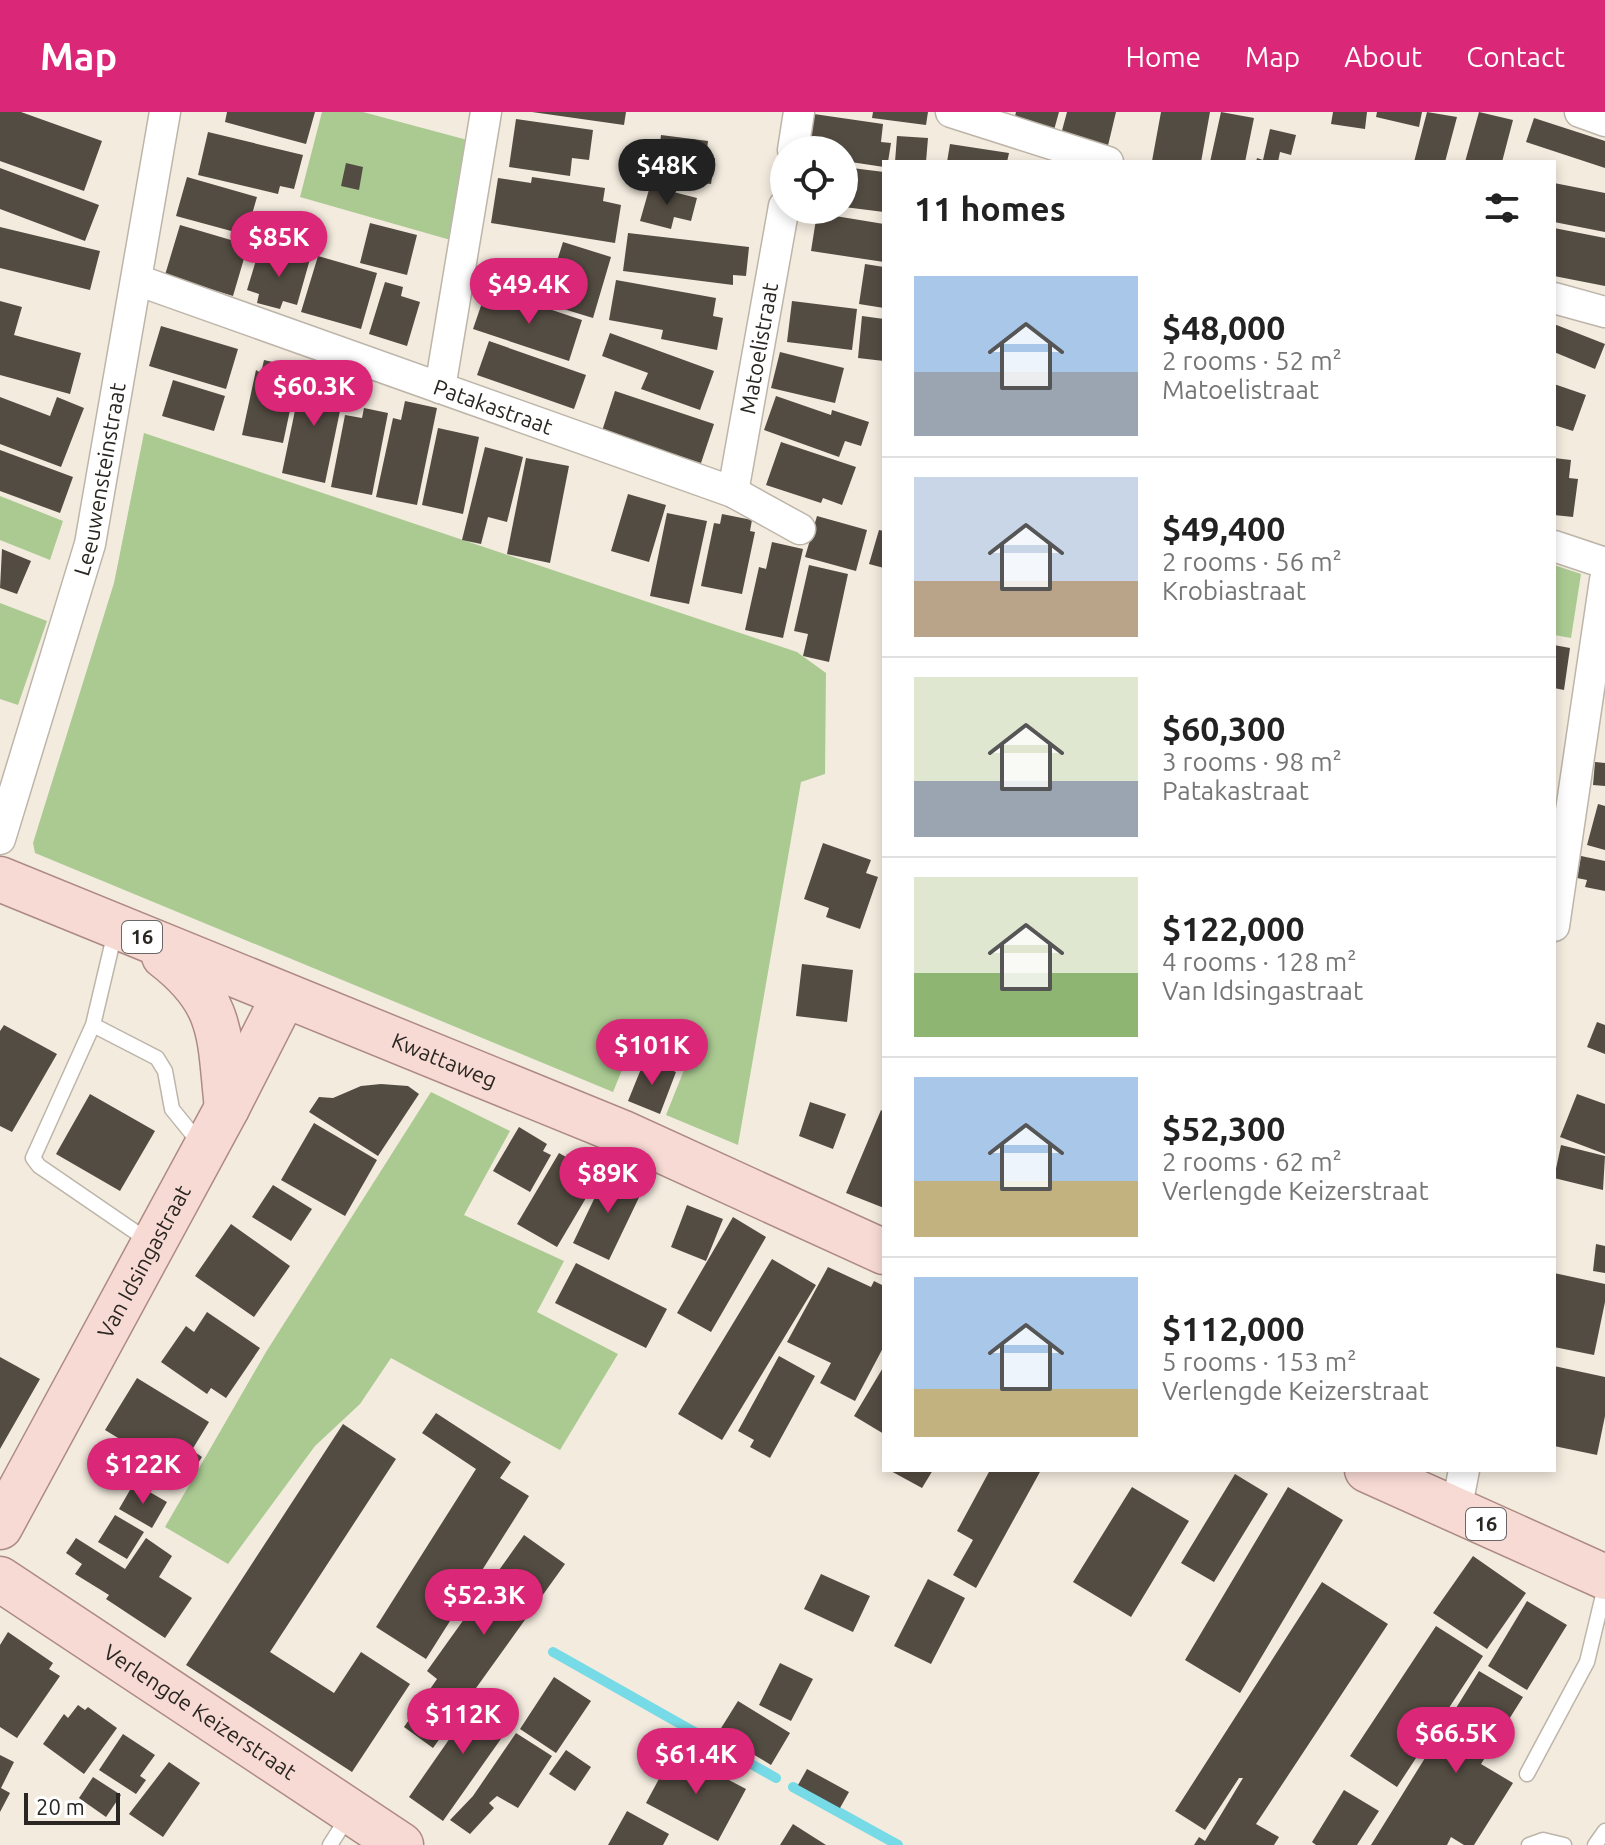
<!DOCTYPE html>
<meta charset="utf-8">
<style>
:root{--surface:#fff;--page:#f6f6f6;--text:#222;--muted:#767676;--line:#e0e0e0;--accent:#db2777}
body{margin:0;font-family:Ubuntu,sans-serif;background:var(--page);color:var(--text);height:100vh;display:flex;flex-direction:column;font-size:30px;white-space:nowrap}
*{box-sizing:border-box;margin:0}
p{font-size:26px;color:var(--muted)}
.icon{flex:none;width:44px;height:44px;fill:none;stroke:currentColor;stroke-width:2;stroke-linecap:round;stroke-linejoin:round}
.map{position:relative;flex:1;overflow:hidden}
.details{position:absolute;left:882px;top:48px;width:674px;height:1312px;display:flex;flex-direction:column;background:var(--surface);border-radius:0px;box-shadow:0 4px 12px #0003}
.details>*{flex:none}
.fabs{position:absolute;left:770px;top:24px;display:grid;gap:16px}
.fabs a{display:grid;place-items:center;width:88px;height:88px;border-radius:50%;background:var(--surface);box-shadow:0 4px 12px #0003;font-size:40px}
.scale{position:absolute;left:24px;bottom:20px;width:96px;box-sizing:border-box;padding-left:8px;border:4px solid #2a2722;border-top:0;font-size:22px;line-height:28px;white-space:nowrap;color:#2a2722;-webkit-text-stroke:6px #fff;paint-order:stroke}
.price{position:absolute;translate:-50% -68px;padding:0 18px;border-radius:28px;background:var(--accent);color:#fff;font-size:26px;line-height:52px;filter:drop-shadow(0 2px 4px #0008)}
.price::after{content:'';position:absolute;left:50%;top:48px;width:24px;height:18px;margin-left:-12px;background:inherit;clip-path:polygon(0 0,100% 0,50% 100%)}
.price.selected{background:#222;color:#fff}
ul{padding:0;list-style:none}
li{display:flex;align-items:center;gap:24px;height:200px;padding:0 32px}
li+li{border-top:2px solid var(--line)}
li span{display:grid;place-items:center;flex:none;width:224px;height:160px;border-radius:0px;color:#555}
li>.icon{margin-inline-start:auto}
span .icon{width:96px;height:96px;fill:#fffc;stroke-width:1}
li b{font-size:34px}
h2{display:flex;justify-content:space-between;align-items:center;height:96px;padding:0 32px;font-size:34px}
header{display:flex;align-items:center;gap:48px;box-sizing:border-box;height:112px;padding:0 40px;background:var(--accent);color:#fff}
header strong{font-size:38px}
nav{display:flex;gap:44px;margin-inline-start:auto;font-size:28px}
.map>svg:first-child{display:block}
.green{fill:#abca92}
.lines{fill:none;stroke-linecap:round;stroke-linejoin:round}
.stream{stroke:#76dbe6;stroke-width:10}
.building{fill:#534c42}
.service-casing{stroke:#bdb5a9;stroke-width:17}
.minor-casing{stroke:#bdb5a9;stroke-width:33}
.primary-casing{stroke:#ad8b83;stroke-width:47}
.service{stroke:#fff;stroke-width:14}
.minor{stroke:#fff;stroke-width:30}
.primary{stroke:#f8dad4;stroke-width:44}
.labels{text-anchor:middle;stroke-width:8;stroke-linejoin:round;paint-order:stroke}
.shield{fill:#fff;stroke:#6a6864;stroke-width:2}
.shield-label{font-size:20px;font-weight:bold;fill:#2a2722}
.street-label{font-size:22px;fill:#2a2722;stroke:#fff}
</style>
<header>
<strong>Map</strong>
<nav><a>Home</a><a>Map</a><a>About</a><a>Contact</a></nav>
</header>
<div class="map">
<svg width="1605" height="1733" viewBox="0 0 1605 1733">
<rect width="100%" height="100%" fill="#f3ebde"/>
<!-- green -->
<path class="green" d="M 322,0 L 363,0 L 471,29 L 454,129 L 300,85 Z
M 144,321 L 797,540 L 826,561 L 825,662 L 801,670 L 738,1033 L 666,1003 L 688,948 L 636,924 L 613,980 L 35,741 L 33,731 L 114,471 Z
M 0,384 L 63,409 L 50,448 L 0,428 Z
M 1554,453 L 1581,462 L 1571,526 L 1554,523 Z
M 0,491 L 47,509 L 18,593 L 0,587 Z
M 431,980 L 510,1019 L 464,1103 L 564,1149 L 537,1200 L 618,1242 L 560,1338 L 391,1246 L 360,1292 L 315,1334 L 228,1452 L 165,1415 L 266,1240 Z"/>
<g class="lines">
<!-- stream -->
<path class="stream" d="M 553,1540 L 776,1666
M 793,1675 L 898,1733"/>
</g>
<!-- building -->
<path class="building" d="M 0,0 L 21,0 L 102,29 L 84,79 L 0,49 Z
M 227,0 L 315,0 L 306,32 L 225,10 Z
M 532,0 L 626,0 L 624,13 Z
M 873,0 L 928,0 L 926,13 L 872,6 Z
M 1016,0 L 1059,0 L 1054,18 L 1014,8 Z
M 1067,0 L 1116,0 L 1106,42 L 1060,26 Z
M 1161,0 L 1210,0 L 1201,50 L 1152,49 Z
M 1221,0 L 1254,6 L 1245,50 L 1210,50 Z
M 1333,0 L 1367,0 L 1365,17 L 1331,12 Z
M 1377,0 L 1422,0 L 1419,15 L 1376,5 Z
M 1427,0 L 1457,5 L 1445,50 L 1414,50 Z
M 1479,0 L 1513,8 L 1502,50 L 1465,50 Z
M 814,2 L 883,12 L 881,30 L 891,31 L 888,50 L 884,50 L 884,55 L 844,49 L 844,38 L 810,38 Z
M 1534,6 L 1605,29 L 1605,56 L 1526,30 Z
M 516,7 L 593,18 L 589,48 L 572,46 L 570,64 L 509,55 Z
M 1270,17 L 1296,23 L 1291,43 L 1280,40 L 1278,50 L 1256,50 L 1257,46 L 1263,48 Z
M 208,20 L 303,43 L 294,77 L 280,74 L 278,82 L 198,63 Z
M 661,23 L 708,29 L 706,45 L 715,46 L 711,72 L 656,65 Z
M 897,24 L 928,26 L 926,50 L 895,50 Z
M 950,32 L 1009,41 L 1007,50 L 947,50 Z
M 346,51 L 363,55 L 359,78 L 341,74 Z
M 844,55 L 884,60 L 884,100 L 844,95 Z
M 0,56 L 99,93 L 85,129 L 0,97 Z
M 187,65 L 257,85 L 246,123 L 176,104 Z
M 532,65 L 605,76 L 603,89 L 621,93 L 615,131 L 491,111 L 498,66 L 531,71 Z
M 1554,71 L 1605,81 L 1605,120 L 1554,110 Z
M 650,74 L 697,86 L 691,109 L 674,105 L 671,117 L 640,109 Z
M 817,101 L 884,112 L 884,150 L 811,139 Z
M 370,111 L 417,123 L 407,163 L 360,151 Z
M 180,113 L 248,133 L 233,184 L 165,163 Z
M 0,115 L 100,139 L 90,178 L 0,156 Z
M 1554,116 L 1605,126 L 1605,174 L 1554,164 Z
M 628,121 L 749,135 L 746,164 L 733,163 L 733,173 L 623,159 Z
M 563,130 L 611,145 L 593,206 L 534,188 L 542,162 L 552,165 Z
M 273,136 L 310,147 L 297,193 L 283,189 L 280,197 L 257,191 L 259,182 L 247,178 L 257,145 L 269,149 Z
M 318,144 L 377,161 L 361,217 L 301,200 Z
M 865,152 L 884,155 L 884,196 L 859,192 Z
M 616,168 L 716,186 L 713,204 L 723,206 L 717,238 L 661,227 L 663,218 L 609,208 Z
M 385,170 L 403,175 L 401,184 L 420,190 L 407,234 L 369,222 Z
M 507,183 L 582,208 L 569,249 L 473,217 L 484,185 L 504,191 Z
M 0,189 L 22,195 L 14,223 L 81,241 L 70,282 L 0,263 Z
M 792,189 L 857,197 L 852,238 L 787,230 Z
M 862,204 L 884,207 L 884,249 L 858,246 Z
M 1554,212 L 1605,232 L 1595,257 L 1554,240 Z
M 161,214 L 238,237 L 226,277 L 149,254 Z
M 610,221 L 714,259 L 700,298 L 641,277 L 648,261 L 602,244 Z
M 489,229 L 586,263 L 574,297 L 477,263 Z
M 780,240 L 844,256 L 835,291 L 771,276 Z
M 264,248 L 299,256 L 283,331 L 242,323 L 256,258 L 261,261 Z
M 303,260 L 346,270 L 325,371 L 282,361 Z
M 173,268 L 225,284 L 214,319 L 162,304 Z
M 1554,272 L 1586,283 L 1573,319 L 1554,313 Z
M 615,279 L 714,312 L 701,351 L 602,319 Z
M 776,284 L 831,303 L 832,298 L 869,310 L 861,334 L 845,329 L 839,345 L 764,318 Z
M 0,285 L 50,304 L 57,285 L 84,296 L 61,355 L 0,332 Z
M 405,289 L 437,296 L 417,393 L 376,385 L 393,306 L 401,308 Z
M 364,296 L 388,301 L 372,383 L 331,375 L 345,303 L 362,306 Z
M 438,316 L 479,325 L 463,402 L 422,393 Z
M 781,330 L 856,355 L 842,393 L 823,386 L 821,391 L 766,373 Z
M 485,335 L 523,345 L 507,410 L 488,405 L 481,432 L 462,428 Z
M 0,338 L 73,365 L 60,401 L 0,379 Z
M 526,346 L 569,354 L 550,451 L 507,442 Z
M 1554,346 L 1571,348 L 1569,366 L 1578,367 L 1573,405 L 1554,403 Z
M 628,382 L 666,393 L 649,450 L 611,439 Z
M 667,401 L 707,409 L 689,492 L 650,484 Z
M 722,402 L 752,408 L 750,419 L 755,420 L 742,482 L 701,474 L 714,411 L 720,412 Z
M 817,404 L 867,418 L 856,459 L 805,445 Z
M 879,418 L 884,419 L 884,456 L 869,452 Z
M 772,430 L 803,437 L 783,526 L 745,518 L 759,455 L 766,457 Z
M 2,437 L 31,449 L 17,482 L 0,476 Z
M 809,453 L 848,462 L 829,550 L 803,544 L 808,522 L 794,519 Z
M 1554,533 L 1570,536 L 1564,578 L 1554,576 Z
M 1595,650 L 1605,651 L 1605,674 L 1593,673 Z
M 1598,692 L 1605,694 L 1605,738 L 1587,733 Z
M 823,731 L 871,748 L 866,761 L 878,765 L 860,817 L 826,805 L 829,796 L 804,787 Z
M 1581,744 L 1605,749 L 1605,779 L 1585,775 L 1587,768 L 1577,766 Z
M 802,852 L 853,858 L 847,910 L 796,904 Z
M 1597,910 L 1605,913 L 1605,942 L 1587,935 Z
M 4,913 L 57,942 L 12,1020 L 0,1014 L 0,919 Z
M 645,947 L 676,960 L 660,1002 L 628,989 Z
M 381,972 L 408,974 L 419,982 L 378,1044 L 309,1000 L 319,985 L 333,986 L 361,974 Z
M 90,982 L 155,1019 L 120,1079 L 56,1042 Z
M 1577,982 L 1605,992 L 1605,1042 L 1560,1025 Z
M 810,990 L 846,1002 L 833,1037 L 799,1024 Z
M 881,998 L 884,1000 L 884,1096 L 846,1081 Z
M 314,1011 L 377,1048 L 345,1104 L 281,1068 Z
M 519,1015 L 547,1032 L 543,1039 L 551,1043 L 530,1080 L 493,1059 Z
M 1561,1033 L 1605,1044 L 1603,1078 L 1554,1066 Z
M 559,1041 L 599,1064 L 557,1135 L 517,1112 Z
M 608,1058 L 644,1075 L 609,1148 L 573,1131 Z
M 273,1073 L 312,1097 L 291,1129 L 252,1105 Z
M 687,1093 L 723,1107 L 706,1149 L 671,1135 Z
M 733,1105 L 766,1125 L 711,1220 L 677,1201 Z
M 231,1112 L 290,1154 L 254,1205 L 195,1164 Z
M 1596,1132 L 1605,1134 L 1605,1161 L 1593,1159 Z
M 772,1147 L 816,1173 L 722,1328 L 678,1302 Z
M 576,1151 L 667,1197 L 646,1236 L 555,1191 Z
M 828,1155 L 871,1175 L 874,1169 L 884,1174 L 884,1234 L 855,1289 L 820,1271 L 831,1251 L 787,1230 Z
M 1554,1161 L 1605,1172 L 1605,1190 L 1594,1243 L 1554,1235 Z
M 207,1200 L 260,1236 L 226,1286 L 211,1276 L 207,1282 L 161,1250 L 186,1214 L 194,1220 Z
M 779,1244 L 815,1264 L 770,1346 L 750,1335 L 754,1328 L 738,1319 Z
M 0,1245 L 40,1267 L 0,1337 Z
M 884,1254 L 884,1322 L 854,1304 Z
M 1554,1254 L 1605,1265 L 1605,1304 L 1597,1343 L 1554,1334 Z
M 137,1266 L 209,1310 L 192,1338 L 202,1345 L 187,1368 L 105,1318 Z
M 436,1301 L 511,1350 L 500,1366 L 529,1384 L 426,1547 L 376,1515 L 476,1357 L 422,1321 Z
M 343,1312 L 396,1347 L 270,1540 L 334,1581 L 361,1540 L 410,1572 L 352,1660 L 186,1553 Z
M 889,1358 L 933,1358 L 922,1376 Z
M 990,1358 L 1041,1358 L 976,1476 L 953,1463 L 973,1428 L 957,1419 Z
M 1235,1362 L 1268,1382 L 1214,1470 L 1181,1451 Z
M 134,1371 L 167,1390 L 152,1416 L 119,1397 Z
M 1132,1375 L 1189,1409 L 1131,1505 L 1073,1470 Z
M 1288,1375 L 1343,1408 L 1240,1581 L 1185,1548 Z
M 115,1403 L 144,1420 L 127,1447 L 98,1430 Z
M 524,1423 L 565,1452 L 433,1636 L 404,1615 L 437,1567 L 427,1559 Z
M 76,1426 L 125,1457 L 146,1426 L 172,1444 L 159,1465 L 192,1486 L 165,1526 L 106,1487 L 109,1483 L 75,1462 L 82,1452 L 66,1441 Z
M 1473,1444 L 1526,1481 L 1487,1537 L 1433,1501 Z
M 821,1462 L 870,1484 L 853,1520 L 804,1497 Z
M 928,1467 L 965,1486 L 931,1552 L 894,1534 Z
M 1322,1470 L 1388,1512 L 1256,1712 L 1279,1725 L 1274,1733 L 1194,1733 L 1199,1725 L 1205,1729 L 1243,1666 L 1239,1666 L 1205,1718 L 1175,1699 Z
M 1527,1489 L 1567,1513 L 1527,1578 L 1488,1554 Z
M 1436,1514 L 1483,1544 L 1397,1675 L 1350,1644 Z
M 8,1520 L 53,1551 L 49,1557 L 60,1564 L 17,1626 L 0,1615 L 0,1533 Z
M 780,1551 L 813,1567 L 791,1609 L 759,1593 Z
M 1479,1559 L 1523,1585 L 1481,1652 L 1513,1671 L 1474,1733 L 1464,1733 L 1451,1725 L 1447,1733 L 1371,1733 Z
M 554,1565 L 591,1589 L 556,1641 L 520,1617 Z
M 482,1580 L 517,1604 L 443,1709 L 409,1685 Z
M 738,1589 L 790,1621 L 771,1653 L 718,1621 Z
M 78,1593 L 85,1598 L 88,1595 L 117,1616 L 84,1662 L 43,1632 L 64,1602 L 68,1606 Z
M 516,1621 L 552,1644 L 518,1696 L 497,1684 L 489,1691 L 494,1696 L 470,1722 L 450,1708 L 473,1684 Z
M 123,1622 L 155,1643 L 140,1664 L 146,1668 L 136,1682 L 99,1658 Z
M 566,1638 L 591,1655 L 575,1679 L 549,1662 Z
M 674,1639 L 746,1677 L 718,1729 L 646,1691 Z
M 0,1643 L 14,1650 L 1,1676 L 10,1681 L 0,1700 Z
M 169,1650 L 200,1671 L 163,1725 L 129,1702 Z
M 807,1657 L 849,1680 L 840,1696 L 798,1673 Z
M 93,1665 L 121,1683 L 106,1705 L 79,1686 Z
M 1344,1678 L 1379,1699 L 1357,1733 L 1316,1733 L 1312,1730 Z
M 627,1699 L 669,1722 L 663,1733 L 608,1733 Z
M 793,1712 L 826,1733 L 780,1733 Z"/>
<g class="lines">
<defs>
<path id="service" d="M 115,820 L 93,913 L 33,1046 L 39,1054 L 150,1130
M 93,913 L 157,946 L 165,959 L 172,997 L 202,1034
M 1527,1662 L 1587,1550 L 1605,1475
M 330,1733 L 349,1703
M 1529,1733 L 1543,1728 L 1564,1733
M 1595,1733 L 1605,1719"/>
<g id="minor">
<path d="M 951,0 L 1108,50"/>
<path d="M 1580,0 L 1605,9"/>
<path d="M 793,38 L 799,0"/>
<path id="s1" d="M 137,168 L 733,380 L 800,417"/>
<path d="M 1554,186 L 1605,200"/>
<path d="M 440,276 L 486,0"/>
<path id="s2" d="M 733,380 L 784,94"/>
<path d="M 1554,434 L 1605,451"/>
<path id="s3" d="M 0,727 L 90,432 L 165,0"/>
<path d="M 1554,814 L 1605,468"/>
<path d="M 1456,1399 L 1464,1358"/>
</g>
<g id="primary">
<path id="s4" d="M 0,767 L 621,1020 L 884,1140"/>
<path d="M 164,844 C 225,891 219,925 227,996"/>
<path d="M 1367,1358 L 1605,1465"/>
<path id="s5" d="M 0,1415 L 227,996 L 284,884"/>
<path id="s6" d="M 0,1467 L 401,1733"/>
</g>
</defs>
<!-- service casing -->
<use href="#service" class="service-casing"/>
<!-- minor casing -->
<use href="#minor" class="minor-casing"/>
<!-- primary casing -->
<use href="#primary" class="primary-casing"/>
<!-- service -->
<use href="#service" class="service"/>
<!-- minor -->
<use href="#minor" class="minor"/>
<!-- primary -->
<use href="#primary" class="primary"/>
</g>
<g class="labels">
<!-- shield labels -->
<g class="shield">
<rect x="122" y="809" width="40" height="32" rx="6"/>
<rect x="1466" y="1396" width="40" height="32" rx="6"/>
</g>
<g class="shield-label">
<text x="142" y="832">16</text>
<text x="1486" y="1419">16</text>
</g>
<!-- street labels -->
<g class="street-label">
<text dy="8" stroke="none"><textPath href="#s2" startOffset="146">Matoelistraat</textPath></text>
<text dy="8" stroke="none"><textPath href="#s1" startOffset="378">Patakastraat</textPath></text>
<text dy="8" stroke="none"><textPath href="#s3" startOffset="374">Leeuwensteinstraat</textPath></text>
<text dy="8" stroke="none"><textPath href="#s4" startOffset="480">Kwattaweg</textPath></text>
<text dy="8" stroke="none"><textPath href="#s5" startOffset="302">Van Idsingastraat</textPath></text>
<text dy="8" stroke="none"><textPath href="#s6" startOffset="240">Verlengde Keizerstraat</textPath></text>
</g>
</g>
</svg>
<div class="fabs">
<a><svg class="icon" aria-label="locate" viewBox="0 0 24 24"><circle cx="12" cy="12" r="6"/><path d="M12 2v4M12 18v4M2 12h4M18 12h4"/></svg></a>
</div>
<div class="scale">20 m</div>
<b class="price selected" style="left:667px;top:95px">$48K</b>
<b class="price" style="left:279px;top:167px">$85K</b>
<b class="price" style="left:529px;top:214px">$49.4K</b>
<b class="price" style="left:314px;top:316px">$60.3K</b>
<b class="price" style="left:652px;top:975px">$101K</b>
<b class="price" style="left:608px;top:1103px">$89K</b>
<b class="price" style="left:143px;top:1394px">$122K</b>
<b class="price" style="left:484px;top:1525px">$52.3K</b>
<b class="price" style="left:463px;top:1644px">$112K</b>
<b class="price" style="left:1456px;top:1663px">$66.5K</b>
<b class="price" style="left:696px;top:1684px">$61.4K</b>
<section class="details">
<h2>11 homes<svg class="icon" aria-label="filters" viewBox="0 0 24 24"><path d="M4 7h16M4 17h16"/><circle cx="9" cy="7" r="2"/><circle cx="15" cy="17" r="2"/></svg></h2>
<ul>
<li><span style="background:linear-gradient(#a9c7e8 60%,#9aa5b1 0)"><svg class="icon" aria-label="home" viewBox="0 0 24 24"><path d="M3 11l9-7 9 7M6 9v11h12V9"/></svg></span><div><b>$48,000</b><p>2 rooms · 52 m²</p><p>Matoelistraat</p></div></li>
<li><span style="background:linear-gradient(#c9d6e8 65%,#b9a48a 0)"><svg class="icon" aria-label="home" viewBox="0 0 24 24"><path d="M3 11l9-7 9 7M6 9v11h12V9"/></svg></span><div><b>$49,400</b><p>2 rooms · 56 m²</p><p>Krobiastraat</p></div></li>
<li><span style="background:linear-gradient(#dfe7d0 65%,#9aa5b1 0)"><svg class="icon" aria-label="home" viewBox="0 0 24 24"><path d="M3 11l9-7 9 7M6 9v11h12V9"/></svg></span><div><b>$60,300</b><p>3 rooms · 98 m²</p><p>Patakastraat</p></div></li>
<li><span style="background:linear-gradient(#dfe7d0 60%,#8fb573 0)"><svg class="icon" aria-label="home" viewBox="0 0 24 24"><path d="M3 11l9-7 9 7M6 9v11h12V9"/></svg></span><div><b>$122,000</b><p>4 rooms · 128 m²</p><p>Van Idsingastraat</p></div></li>
<li><span style="background:linear-gradient(#a9c7e8 65%,#c2b280 0)"><svg class="icon" aria-label="home" viewBox="0 0 24 24"><path d="M3 11l9-7 9 7M6 9v11h12V9"/></svg></span><div><b>$52,300</b><p>2 rooms · 62 m²</p><p>Verlengde Keizerstraat</p></div></li>
<li><span style="background:linear-gradient(#a9c7e8 70%,#c2b280 0)"><svg class="icon" aria-label="home" viewBox="0 0 24 24"><path d="M3 11l9-7 9 7M6 9v11h12V9"/></svg></span><div><b>$112,000</b><p>5 rooms · 153 m²</p><p>Verlengde Keizerstraat</p></div></li>
</ul>
</section>
</div>
